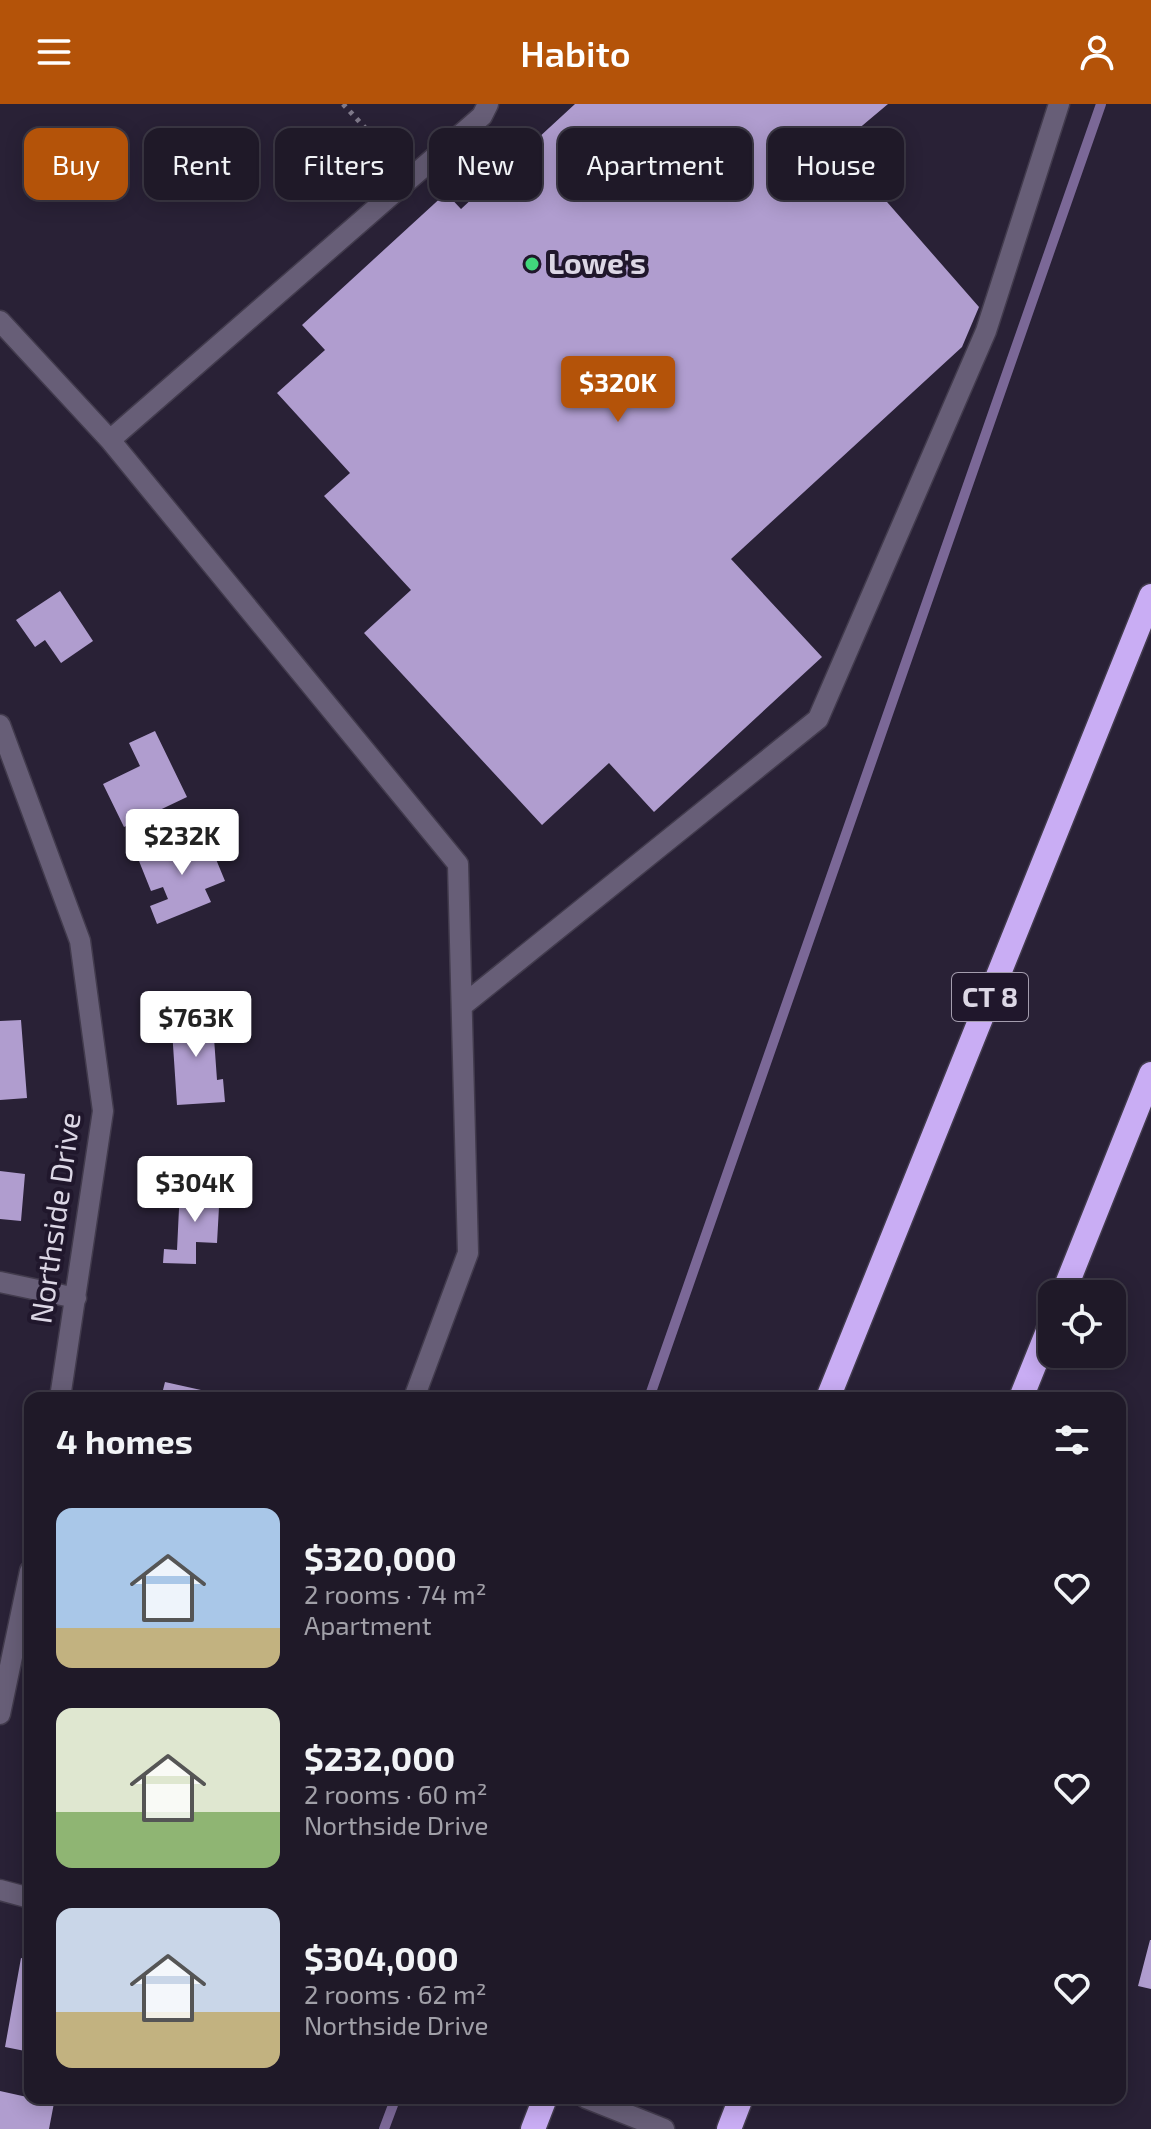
<!DOCTYPE html>
<meta charset="utf-8">
<style>
:root{--surface:#1f1928;--page:#272230;--text:#f1f3f6;--muted:#a1a0a8;--line:#3c3845;--accent:#b45309}
body{margin:0;font-family:"Exo 2",sans-serif;background:var(--page);color:var(--text);height:100vh;display:flex;flex-direction:column;font-size:30px;white-space:nowrap}
*{box-sizing:border-box;margin:0}
p{font-size:26px;color:var(--muted)}
.icon{flex:none;width:44px;height:44px;fill:none;stroke:currentColor;stroke-width:2;stroke-linecap:round;stroke-linejoin:round}
.map{position:relative;flex:1;overflow:hidden}
.side{position:absolute;left:24px;top:1288px;width:1102px;height:712px;display:flex;flex-direction:column;background:var(--surface);border-radius:16px;box-shadow:0 4px 20px #0003,0 0 0 2px var(--line)}
.side>*{flex:none}
.banner{position:absolute;left:24px;top:24px;width:1104px;height:72px;display:flex;gap:16px}
.buttons{position:absolute;left:1038px;top:1176px;display:grid;gap:16px}
.buttons a{display:grid;place-items:center;width:88px;height:88px;border-radius:16px;background:var(--surface);box-shadow:0 4px 20px #0003,0 0 0 2px var(--line);font-size:40px}
.price{position:absolute;translate:-50% -68px;padding:0 18px;border-radius:8px;background:#fff;color:#222;font-size:26px;line-height:52px;filter:drop-shadow(0 2px 4px #0008)}
.price::after{content:'';position:absolute;left:50%;top:48px;width:24px;height:18px;margin-left:-12px;background:inherit;clip-path:polygon(0 0,100% 0,50% 100%)}
.price.active{background:var(--accent);color:#fff}
ul{padding:0;list-style:none}
li{display:flex;align-items:center;gap:24px;height:200px;padding:0 32px}
li span{display:grid;place-items:center;flex:none;width:224px;height:160px;border-radius:16px;color:#555}
li>.icon{margin-inline-start:auto}
span .icon{width:96px;height:96px;fill:#fffc;stroke-width:1}
li b{font-size:34px}
h2{display:flex;justify-content:space-between;align-items:center;height:96px;padding:0 32px;font-size:34px}
.tag{padding:0 28px;border-radius:16px;background:var(--surface);box-shadow:0 4px 20px #0003,0 0 0 2px var(--line);font-size:28px;line-height:72px}
.tag.active{background:var(--accent);color:#fff}
header{display:flex;justify-content:space-between;align-items:center;height:104px;padding:0 32px;background:var(--accent);color:#fff;font-size:36px;font-weight:600}
.map>svg:first-child{display:block}
.lines{fill:none;stroke-linecap:round;stroke-linejoin:round}
.stream{stroke:#7b6897;stroke-width:10}
.building{fill:#b09dcf}
.minor-casing{stroke:#423b4d;stroke-width:23}
.highway-casing{stroke:#423b4d;stroke-width:27}
.path{stroke:#7f798a;stroke-width:5;stroke-dasharray:4 6;stroke-linecap:butt}
.minor{stroke:#675e77;stroke-width:20}
.highway{stroke:#c9adf4;stroke-width:24}
.poi-dot{fill:#41d77c;stroke:#20172c;stroke-width:3}
.labels{text-anchor:middle;stroke-width:8;stroke-linejoin:round;paint-order:stroke}
.shield{fill:#20172c;stroke:#a49dae;stroke-width:2}
.shield-label{font-size:28px;font-weight:bold;fill:#dcd7e5}
.poi-label{font-size:30px;font-weight:bold;fill:#dcd7e5;stroke:#20172c;text-anchor:start}
.street-label{font-size:30px;fill:#dcd7e5;stroke:#20172c}
</style>
<header><svg class="icon" aria-label="menu" viewBox="0 0 24 24"><path d="M4 6h16M4 12h16M4 18h16"/></svg>Habito<svg class="icon" aria-label="person" viewBox="0 0 24 24"><circle cx="12" cy="8" r="4"/><path d="M4 21q1-7 8-7t8 7"/></svg></header>
<div class="map">
<svg width="1151" height="2025" viewBox="0 0 1151 2025">
<rect width="100%" height="100%" fill="#292136"/>
<g class="lines">
<!-- stream -->
<path class="stream" d="M 649,1294 L 1101,0
M 384,2025 L 393,2001"/>
</g>
<!-- building -->
<path class="building" d="M 575,0 L 888,0 L 838,42 L 979,203 L 962,243 L 731,455 L 822,553 L 654,708 L 609,659 L 542,721 L 364,529 L 411,486 L 324,392 L 350,369 L 277,289 L 325,246 L 302,221 L 446,89 L 461,105 Z
M 60,487 L 93,537 L 61,559 L 45,536 L 35,543 L 16,516 Z
M 155,627 L 187,693 L 124,723 L 103,680 L 140,662 L 129,639 Z
M 206,731 L 225,777 L 205,785 L 211,798 L 157,820 L 150,802 L 168,795 L 163,783 L 151,787 L 139,757 Z
M 219,909 L 220,933 L 214,934 L 217,976 L 223,975 L 225,998 L 177,1001 L 171,911 Z
M 21,916 L 27,994 L 0,996 L 0,917 Z
M 0,1067 L 25,1070 L 21,1117 L 0,1115 Z
M 180,1084 L 220,1085 L 217,1139 L 196,1138 L 196,1160 L 163,1159 L 164,1145 L 177,1146 Z
M 165,1278 L 210,1288 L 209,1294 L 161,1294 Z
M 1150,1836 L 1151,1836 L 1151,1885 L 1138,1882 Z
M 21,1854 L 30,1856 L 30,1948 L 5,1943 Z
M 0,1987 L 54,1999 L 49,2025 L 0,2025 Z"/>
<g class="lines">
<defs>
<path id="minor" d="M 0,217 L 110,336 L 458,760 L 468,1149 L 414,1294
M 110,336 L 482,12 L 488,0
M 0,621 L 80,837 L 103,1007 L 60,1294
M 462,902 L 818,615 L 986,227 L 1059,0
M 0,1178 L 76,1194
M 0,1610 L 30,1467
M 0,1786 L 30,1794
M 586,1994 L 664,2025"/>
<path id="highway" d="M 1063,1190 L 1151,970
M 828,1294 L 1151,492
M 1021,1294 L 1052,1217
M 533,2025 L 545,1994
M 729,2025 L 741,1994"/>
</defs>
<!-- minor casing -->
<use href="#minor" class="minor-casing"/>
<!-- highway casing -->
<use href="#highway" class="highway-casing"/>
<!-- path -->
<path class="path" d="M 343,0 L 394,55"/>
<!-- minor -->
<use href="#minor" class="minor"/>
<!-- highway -->
<use href="#highway" class="highway"/>
</g>
<!-- markers -->
<circle class="poi-dot" cx="532" cy="160" r="8"/>
<g class="labels">
<!-- shield labels -->
<rect class="shield" x="952" y="869" width="76" height="48" rx="6"/>
<g class="shield-label">
<text x="990" y="903">CT 8</text>
</g>
<!-- poi labels -->
<g class="poi-label">
<text x="548" y="170">Lowe's</text>
</g>
<!-- street labels -->
<g class="street-label">
<text transform="translate(56 1114) rotate(-82)" y="10">Northside Drive</text>
</g>
</g>
</svg>
<div class="buttons">
<a><svg class="icon" aria-label="locate" viewBox="0 0 24 24"><circle cx="12" cy="12" r="6"/><path d="M12 2v4M12 18v4M2 12h4M18 12h4"/></svg></a>
</div>
<b class="price active" style="left:618px;top:320px">$320K</b>
<b class="price" style="left:182px;top:773px">$232K</b>
<b class="price" style="left:196px;top:955px">$763K</b>
<b class="price" style="left:195px;top:1120px">$304K</b>
<div class="banner">
<a class="tag active">Buy</a>
<a class="tag">Rent</a>
<a class="tag">Filters</a>
<a class="tag">New</a>
<a class="tag">Apartment</a>
<a class="tag">House</a>
</div>
<section class="side">
<h2>4 homes<svg class="icon" aria-label="filters" viewBox="0 0 24 24"><path d="M4 7h16M4 17h16"/><circle cx="9" cy="7" r="2"/><circle cx="15" cy="17" r="2"/></svg></h2>
<ul>
<li><span style="background:linear-gradient(#a9c7e8 75%,#c2b280 0)"><svg class="icon" aria-label="home" viewBox="0 0 24 24"><path d="M3 11l9-7 9 7M6 9v11h12V9"/></svg></span><div><b>$320,000</b><p>2 rooms · 74 m²</p><p>Apartment</p></div><svg class="icon" aria-label="heart" viewBox="0 0 24 24"><path d="M12 20l-8-8c-3-5 5-10 8-4 3-6 11-1 8 4z"/></svg></li>
<li><span style="background:linear-gradient(#dfe7d0 65%,#8fb573 0)"><svg class="icon" aria-label="home" viewBox="0 0 24 24"><path d="M3 11l9-7 9 7M6 9v11h12V9"/></svg></span><div><b>$232,000</b><p>2 rooms · 60 m²</p><p>Northside Drive</p></div><svg class="icon" aria-label="heart" viewBox="0 0 24 24"><path d="M12 20l-8-8c-3-5 5-10 8-4 3-6 11-1 8 4z"/></svg></li>
<li><span style="background:linear-gradient(#c9d6e8 65%,#c2b280 0)"><svg class="icon" aria-label="home" viewBox="0 0 24 24"><path d="M3 11l9-7 9 7M6 9v11h12V9"/></svg></span><div><b>$304,000</b><p>2 rooms · 62 m²</p><p>Northside Drive</p></div><svg class="icon" aria-label="heart" viewBox="0 0 24 24"><path d="M12 20l-8-8c-3-5 5-10 8-4 3-6 11-1 8 4z"/></svg></li>
</ul>
</section>
</div>
